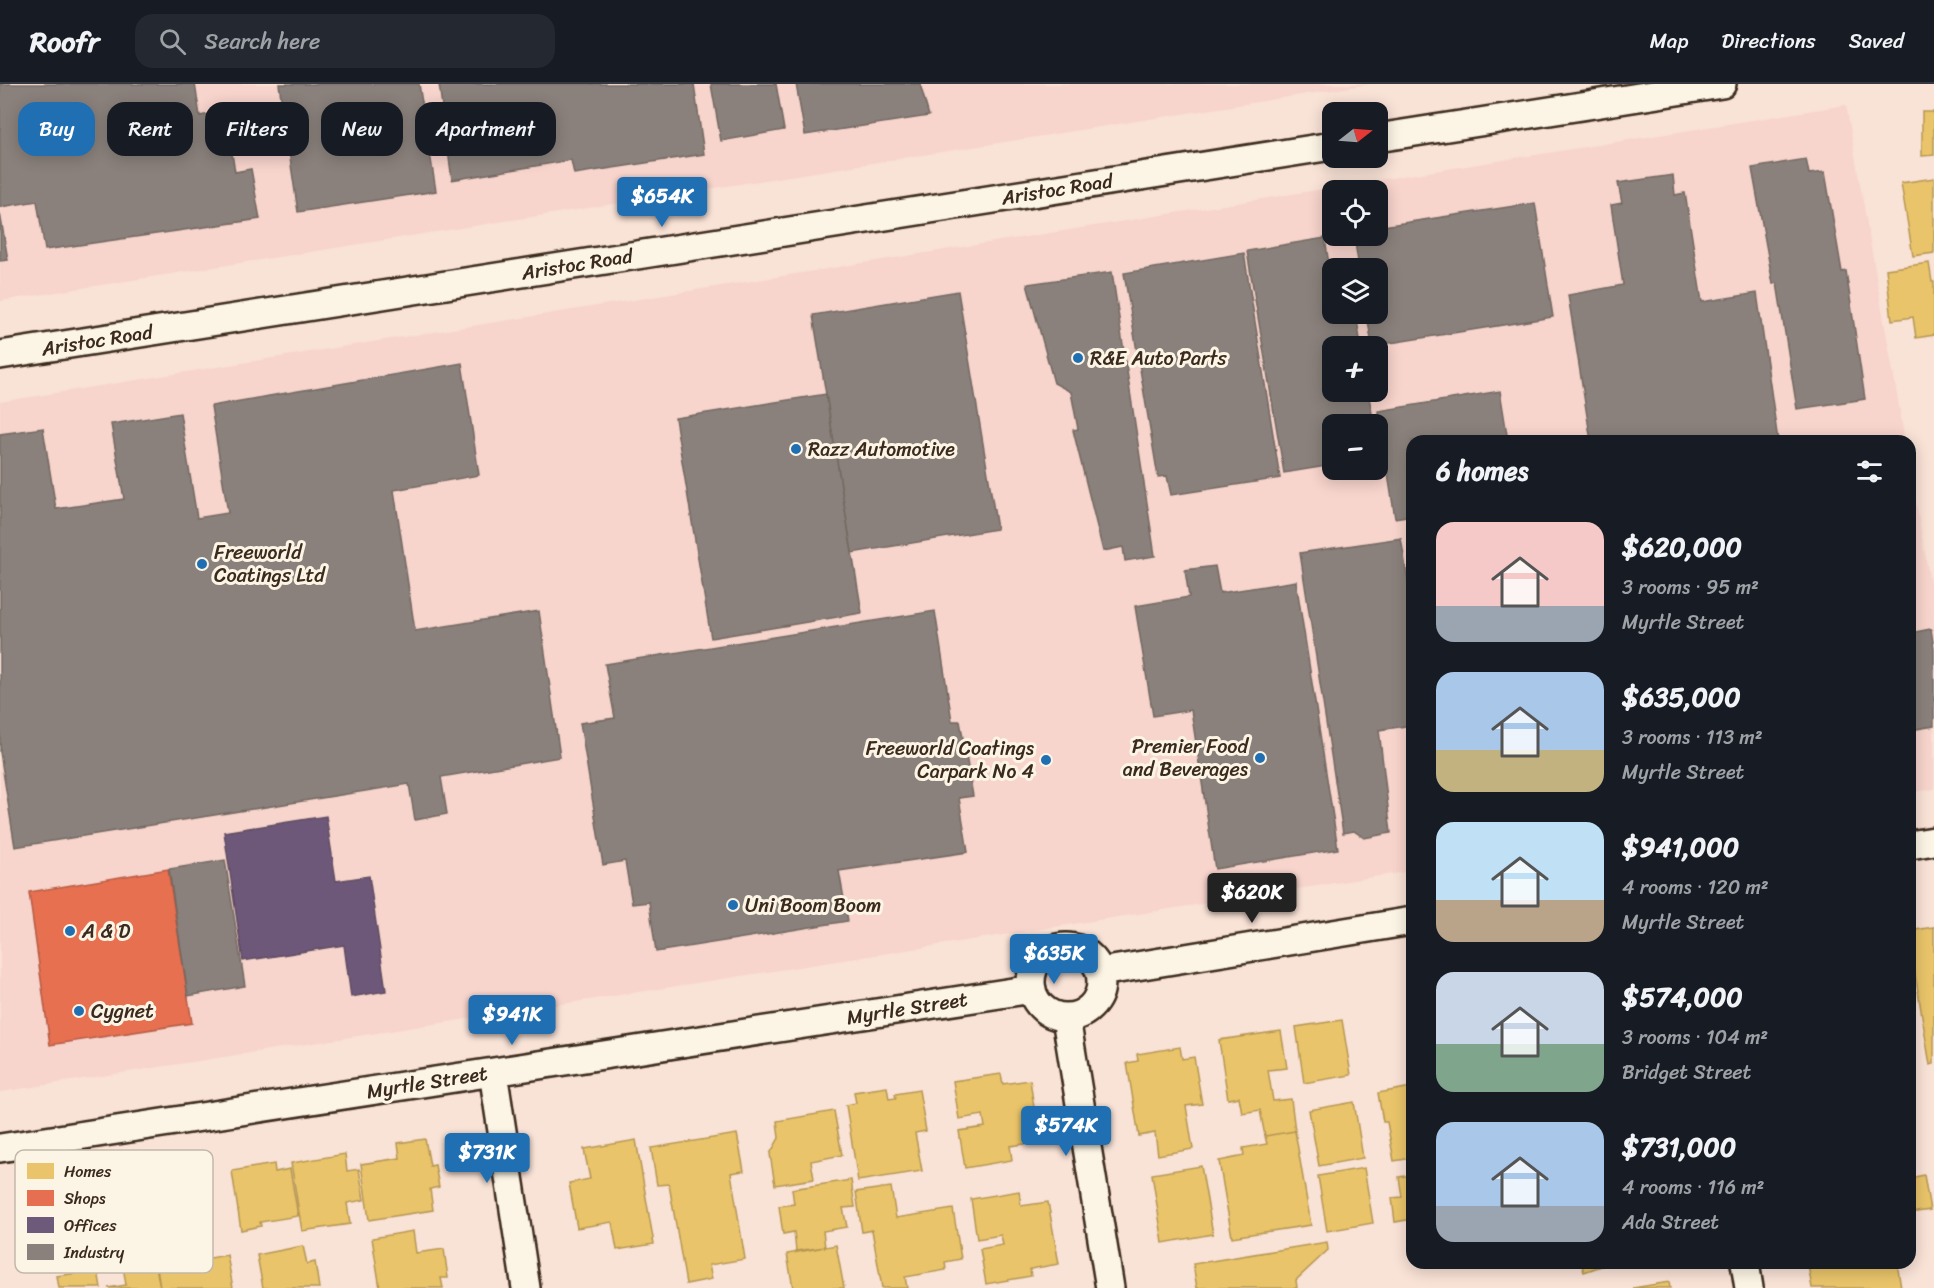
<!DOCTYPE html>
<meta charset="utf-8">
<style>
:root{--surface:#171b24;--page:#242831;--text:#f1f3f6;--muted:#9ea1a6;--line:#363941;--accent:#1f6fb2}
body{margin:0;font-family:Sriracha,sans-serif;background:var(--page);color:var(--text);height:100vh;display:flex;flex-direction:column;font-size:22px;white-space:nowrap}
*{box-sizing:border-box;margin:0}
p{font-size:20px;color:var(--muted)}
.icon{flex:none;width:33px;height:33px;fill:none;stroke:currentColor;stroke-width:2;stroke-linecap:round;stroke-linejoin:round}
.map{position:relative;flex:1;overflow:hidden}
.side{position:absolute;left:1406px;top:351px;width:510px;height:834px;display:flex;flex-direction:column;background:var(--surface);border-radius:18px;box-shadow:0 3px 15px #0003}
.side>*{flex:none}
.top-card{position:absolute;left:18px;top:18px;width:570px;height:54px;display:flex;gap:12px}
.needle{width:39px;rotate:73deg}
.buttons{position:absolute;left:1322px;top:18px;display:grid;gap:12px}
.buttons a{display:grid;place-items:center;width:66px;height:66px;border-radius:12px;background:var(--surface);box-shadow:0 3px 15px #0003;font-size:30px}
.price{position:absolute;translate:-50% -51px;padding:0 14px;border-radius:6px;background:var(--accent);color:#fff;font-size:20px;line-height:39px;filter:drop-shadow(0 2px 3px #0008)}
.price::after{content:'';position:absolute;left:50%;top:36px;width:18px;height:14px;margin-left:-9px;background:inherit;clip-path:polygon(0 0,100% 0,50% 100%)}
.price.active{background:#222;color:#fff}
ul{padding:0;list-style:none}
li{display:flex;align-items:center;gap:18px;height:150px;padding:0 30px}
li span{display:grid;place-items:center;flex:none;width:168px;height:120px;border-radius:18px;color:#555}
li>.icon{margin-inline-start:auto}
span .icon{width:72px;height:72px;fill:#fffc;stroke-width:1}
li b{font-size:26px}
h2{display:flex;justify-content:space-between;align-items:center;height:72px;padding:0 30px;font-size:26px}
.tag{padding:0 21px;border-radius:18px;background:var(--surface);box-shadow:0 3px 15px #0003;font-size:21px;line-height:54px}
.tag.active{background:var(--accent);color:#fff}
header{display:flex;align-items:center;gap:36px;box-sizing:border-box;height:84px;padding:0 30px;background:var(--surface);border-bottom:2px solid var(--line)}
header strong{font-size:28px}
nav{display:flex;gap:33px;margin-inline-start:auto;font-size:21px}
.search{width:420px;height:54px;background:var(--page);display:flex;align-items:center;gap:15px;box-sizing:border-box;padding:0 21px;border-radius:18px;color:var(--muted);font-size:22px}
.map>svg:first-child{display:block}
.built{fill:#f7d4cc;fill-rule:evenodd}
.homes{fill:#e9c46a;stroke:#b59653;stroke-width:1.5}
.shops{fill:#e76f51;stroke:#b35a42;stroke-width:1.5}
.offices{fill:#6d597a;stroke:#5e4b5e;stroke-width:1.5}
.industry{fill:#8a817c;stroke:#726760;stroke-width:1.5}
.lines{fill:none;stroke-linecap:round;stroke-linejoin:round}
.street-casing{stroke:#3b2a1e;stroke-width:32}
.street{stroke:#fcf5e5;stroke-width:27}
.poi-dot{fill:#1f6fb2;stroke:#fcf5e5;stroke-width:2}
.labels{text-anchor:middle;stroke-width:6;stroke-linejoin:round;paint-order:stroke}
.street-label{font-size:20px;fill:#3b2a1e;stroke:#fcf5e5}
.poi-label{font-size:20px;fill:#3b2a1e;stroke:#fcf5e5;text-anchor:start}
.key{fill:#fcf5e5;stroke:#c2b8a9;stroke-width:1.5}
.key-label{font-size:16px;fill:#3b2a1e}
</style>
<header>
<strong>Roofr</strong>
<div class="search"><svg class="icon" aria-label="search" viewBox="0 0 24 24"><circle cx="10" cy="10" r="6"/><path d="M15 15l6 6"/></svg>Search here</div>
<nav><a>Map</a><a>Directions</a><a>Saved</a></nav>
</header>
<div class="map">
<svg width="1934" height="1204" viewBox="0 0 1934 1204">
<rect width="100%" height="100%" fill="#f9e2d6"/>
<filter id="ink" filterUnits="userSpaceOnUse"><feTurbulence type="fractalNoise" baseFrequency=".0167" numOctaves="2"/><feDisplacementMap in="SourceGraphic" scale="12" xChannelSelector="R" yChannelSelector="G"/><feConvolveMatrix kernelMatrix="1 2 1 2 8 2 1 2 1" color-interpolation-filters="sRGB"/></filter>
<g filter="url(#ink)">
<!-- built -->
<path class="built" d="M 0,0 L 1370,0 L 0,217 Z
M 1846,21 L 1905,357 L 1412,357 L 1411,787 L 0,1008 L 0,318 ZM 1332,106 L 1377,106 L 1377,152 L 1332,152 ZM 1332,184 L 1377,184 L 1377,230 L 1332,230 ZM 1332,262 L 1377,262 L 1377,308 L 1332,308 ZM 1332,340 L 1377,340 L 1377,386 L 1332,386 Z
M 1910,383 L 1934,522 L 1934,705 L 1910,709 Z"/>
<!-- homes -->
<path class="homes" d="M 1922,28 L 1934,28 L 1934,71 L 1922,72 Z
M 1934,94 L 1934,169 L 1913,172 L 1901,99 Z
M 1929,179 L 1932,198 L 1934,198 L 1934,251 L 1916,254 L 1913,233 L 1892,236 L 1886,185 Z
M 1934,843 L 1934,980 L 1930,981 L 1910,859 L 1910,847 Z
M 1342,936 L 1351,991 L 1304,999 L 1296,943 Z
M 1281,947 L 1287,984 L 1268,986 L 1273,1017 L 1291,1015 L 1295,1047 L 1265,1052 L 1260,1026 L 1242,1029 L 1239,1013 L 1228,1015 L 1219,956 Z
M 1180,963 L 1182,975 L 1194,973 L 1202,1020 L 1186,1022 L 1193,1065 L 1158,1071 L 1155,1049 L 1139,1052 L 1127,979 L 1138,977 L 1137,970 Z
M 1001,990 L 1003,1000 L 1030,996 L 1039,1058 L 1010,1062 L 1012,1076 L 965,1084 L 959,1047 L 985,1043 L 983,1031 L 959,1035 L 953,997 Z
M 887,1003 L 889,1015 L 896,1014 L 895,1010 L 919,1006 L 926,1047 L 915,1049 L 922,1087 L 858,1097 L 846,1021 L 856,1019 L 854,1008 Z
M 1412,1003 L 1412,1074 L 1394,1077 L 1387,1038 L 1383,1038 L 1378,1009 Z
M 1354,1018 L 1363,1074 L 1319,1082 L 1309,1026 Z
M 834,1027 L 842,1071 L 811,1077 L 814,1095 L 775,1101 L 770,1070 L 779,1054 L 777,1037 Z
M 1295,1047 L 1311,1141 L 1232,1153 L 1219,1077 L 1244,1072 L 1243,1064 L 1267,1060 L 1265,1052 Z
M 737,1050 L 744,1087 L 731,1089 L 745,1175 L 709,1181 L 712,1195 L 686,1200 L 669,1100 L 657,1101 L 651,1064 Z
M 425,1055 L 430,1082 L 435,1081 L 439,1103 L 430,1105 L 433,1126 L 369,1136 L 361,1080 L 400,1074 L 398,1059 Z
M 636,1056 L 654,1160 L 617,1166 L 612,1138 L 577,1144 L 569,1099 L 590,1095 L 584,1065 Z
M 345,1070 L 347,1087 L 359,1085 L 364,1116 L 347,1119 L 350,1140 L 302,1147 L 291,1079 Z
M 274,1080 L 275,1088 L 290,1085 L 298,1132 L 260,1138 L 261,1142 L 241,1146 L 232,1087 Z
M 1201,1082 L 1213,1150 L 1163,1159 L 1152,1090 Z
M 1364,1084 L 1373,1139 L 1327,1147 L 1318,1092 Z
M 1412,1091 L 1412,1135 L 1395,1138 L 1392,1114 L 1402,1113 L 1399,1093 Z
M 1924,1091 L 1930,1126 L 1910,1129 L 1910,1094 Z
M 851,1096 L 855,1123 L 843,1124 L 847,1143 L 823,1147 L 825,1163 L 796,1167 L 794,1148 L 783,1150 L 779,1122 L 794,1120 L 792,1105 Z
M 891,1103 L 896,1134 L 953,1125 L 961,1175 L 945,1178 L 946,1186 L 905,1193 L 907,1204 L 882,1204 L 872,1146 L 862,1148 L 856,1108 Z
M 1019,1107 L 1021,1122 L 1048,1118 L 1059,1180 L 1030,1185 L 1031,1192 L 986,1200 L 980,1165 L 1003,1161 L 1001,1151 L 977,1155 L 971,1115 Z
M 413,1147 L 416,1169 L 444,1165 L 448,1194 L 441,1194 L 443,1204 L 380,1204 L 372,1154 Z
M 1327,1158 L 1328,1166 L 1296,1196 L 1297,1204 L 1197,1204 L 1193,1180 Z
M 836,1161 L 844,1204 L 793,1204 L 787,1170 Z
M 303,1162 L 307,1180 L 315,1178 L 319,1204 L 263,1204 L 257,1171 Z
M 227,1171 L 233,1204 L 160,1204 L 157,1183 Z
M 155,1177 L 160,1204 L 108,1204 L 126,1201 L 123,1182 Z
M 1581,1179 L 1610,1179 L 1584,1188 Z
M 1821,1179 L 1897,1179 L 1901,1204 L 1812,1204 L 1808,1181 Z
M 98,1186 L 101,1204 L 59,1204 L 57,1192 Z
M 1669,1198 L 1670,1204 L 1633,1204 Z"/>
<!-- shops -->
<path class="shops" d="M 168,785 L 192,939 L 50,961 L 29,808 Z"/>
<!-- offices -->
<path class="offices" d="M 326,732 L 336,797 L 369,792 L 386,907 L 351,913 L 344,861 L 243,877 L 224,748 Z"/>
<!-- industry -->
<path class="industry" d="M 0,0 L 195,0 L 200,32 L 225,27 L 235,88 L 251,85 L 260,135 L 45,166 L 37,117 L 0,123 Z
M 279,0 L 419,0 L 436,107 L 298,128 Z
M 439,0 L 694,0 L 704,70 L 574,90 L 571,76 L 452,96 Z
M 711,0 L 776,0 L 784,46 L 721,57 Z
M 796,0 L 920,0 L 929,32 L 805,51 Z
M 1806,75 L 1809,90 L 1825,88 L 1842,188 L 1846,187 L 1865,315 L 1797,325 L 1777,199 L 1773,200 L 1752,84 Z
M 1673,91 L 1675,111 L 1685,109 L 1702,218 L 1757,209 L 1778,357 L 1591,357 L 1568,211 L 1623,201 L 1611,121 L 1622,119 L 1618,99 Z
M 1535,119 L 1553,233 L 1372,262 L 1367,230 L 1377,230 L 1377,184 L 1359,184 L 1354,152 L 1377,152 L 1377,143 Z
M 0,129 L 8,176 L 0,177 Z
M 1325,154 L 1332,201 L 1332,230 L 1356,230 L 1361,262 L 1332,262 L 1332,308 L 1368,308 L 1374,340 L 1332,340 L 1332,381 L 1284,389 L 1247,167 Z
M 1244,169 L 1280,394 L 1171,411 L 1167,392 L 1158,393 L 1124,189 Z
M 1112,188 L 1155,472 L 1125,477 L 1123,463 L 1103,467 L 1073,346 L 1078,345 L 1071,308 L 1054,299 L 1027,200 Z
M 958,207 L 997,445 L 852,469 L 813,231 Z
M 462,279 L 479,391 L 394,406 L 415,547 L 539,527 L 560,673 L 441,693 L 447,730 L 415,736 L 409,700 L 15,763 L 0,668 L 0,350 L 43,344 L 56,425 L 124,415 L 111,340 L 180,329 L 197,434 L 228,429 L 211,322 Z
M 1500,307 L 1508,357 L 1412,357 L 1412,431 L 1395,434 L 1378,327 Z
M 826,310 L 862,529 L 711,554 L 675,334 Z
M 1401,454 L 1412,521 L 1412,641 L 1379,646 L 1391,749 L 1364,754 L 1354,747 L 1343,749 L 1300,469 Z
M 1215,482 L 1220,509 L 1296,497 L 1338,765 L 1215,785 L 1191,626 L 1153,632 L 1135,522 L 1189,513 L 1185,486 Z
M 935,527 L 952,637 L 960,637 L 973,712 L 959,714 L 968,768 L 839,787 L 848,837 L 656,868 L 649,818 L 632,820 L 625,777 L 603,781 L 580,639 L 615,634 L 605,580 Z
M 1931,545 L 1934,564 L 1934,642 L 1910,646 L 1910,549 Z
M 225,776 L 245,902 L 188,912 L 169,785 Z"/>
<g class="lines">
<defs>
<path id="street" d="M 1377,54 L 1722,0
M 0,271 L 1332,62
M 1910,761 L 1934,757
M1031 898a35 35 0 1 1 70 0a35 35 0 1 1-70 0Z
M 1100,888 L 1412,837
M 1066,934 L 1110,1204
M 493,988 L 526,1204
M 0,1064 L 1032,905
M 1745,1179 L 1749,1204"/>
</defs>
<!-- street casing -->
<use href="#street" class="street-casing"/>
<!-- street -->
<use href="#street" class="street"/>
</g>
</g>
<!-- markers -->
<g class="poi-dot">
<circle cx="1078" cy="274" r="6"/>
<circle cx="796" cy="365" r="6"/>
<circle cx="202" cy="480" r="6"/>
<circle cx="1260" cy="674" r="6"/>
<circle cx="1046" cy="676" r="6"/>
<circle cx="733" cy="821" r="6"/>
<circle cx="70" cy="847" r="6"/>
<circle cx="79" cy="927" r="6"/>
</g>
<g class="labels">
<!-- street labels -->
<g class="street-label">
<text transform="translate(1057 105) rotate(-9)" y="7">Aristoc Road</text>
<text transform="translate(577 180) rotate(-9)" y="7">Aristoc Road</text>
<text transform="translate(97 256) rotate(-9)" y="7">Aristoc Road</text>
<text transform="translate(907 924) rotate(-9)" y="7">Myrtle Street</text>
<text transform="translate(427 998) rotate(-9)" y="7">Myrtle Street</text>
</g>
<!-- poi labels -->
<g class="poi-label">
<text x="1090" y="281">R&amp;E Auto Parts</text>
<text x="808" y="372">Razz Automotive</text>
<text x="214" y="475">Freeworld<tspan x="214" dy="23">Coatings Ltd</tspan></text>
<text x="1248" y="669" text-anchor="end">Premier Food<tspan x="1248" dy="23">and Beverages</tspan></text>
<text x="1034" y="671" text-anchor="end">Freeworld Coatings<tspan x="1034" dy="23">Carpark No 4</tspan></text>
<text x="745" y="828">Uni Boom Boom</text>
<text x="82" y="854">A &amp; D</text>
<text x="91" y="934">Cygnet</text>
</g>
</g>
<!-- legend -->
<rect x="15" y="1066" width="198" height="123" rx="9" class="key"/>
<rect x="27" y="1079" width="27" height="16" fill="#e9c46a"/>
<rect x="27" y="1106" width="27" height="16" fill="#e76f51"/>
<rect x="27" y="1133" width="27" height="16" fill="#6d597a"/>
<rect x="27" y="1160" width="27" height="16" fill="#8a817c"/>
<g class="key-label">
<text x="64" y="1093">Homes</text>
<text x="64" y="1120">Shops</text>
<text x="64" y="1147">Offices</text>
<text x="64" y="1174">Industry</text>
</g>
</svg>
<div class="buttons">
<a><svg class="needle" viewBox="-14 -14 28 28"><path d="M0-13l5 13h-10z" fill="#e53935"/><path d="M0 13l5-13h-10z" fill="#9ea1a6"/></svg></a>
<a><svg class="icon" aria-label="locate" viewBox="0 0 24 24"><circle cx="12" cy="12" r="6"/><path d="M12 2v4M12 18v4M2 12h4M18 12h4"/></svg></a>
<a><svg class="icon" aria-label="layers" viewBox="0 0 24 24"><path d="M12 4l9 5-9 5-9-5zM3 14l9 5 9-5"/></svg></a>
<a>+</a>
<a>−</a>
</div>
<b class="price" style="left:662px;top:144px">$654K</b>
<b class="price active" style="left:1252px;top:840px">$620K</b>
<b class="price" style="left:1054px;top:901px">$635K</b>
<b class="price" style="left:512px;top:962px">$941K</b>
<b class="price" style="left:1066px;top:1073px">$574K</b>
<b class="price" style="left:487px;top:1100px">$731K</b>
<div class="top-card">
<a class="tag active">Buy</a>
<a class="tag">Rent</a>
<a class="tag">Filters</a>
<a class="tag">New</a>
<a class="tag">Apartment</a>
</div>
<section class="side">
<h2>6 homes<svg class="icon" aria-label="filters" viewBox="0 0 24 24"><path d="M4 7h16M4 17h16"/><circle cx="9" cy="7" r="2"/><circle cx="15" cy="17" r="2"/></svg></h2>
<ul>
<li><span style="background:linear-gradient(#f6c9c9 70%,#9aa5b1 0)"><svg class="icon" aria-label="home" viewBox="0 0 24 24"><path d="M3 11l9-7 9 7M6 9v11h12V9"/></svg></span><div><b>$620,000</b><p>3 rooms · 95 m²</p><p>Myrtle Street</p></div></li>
<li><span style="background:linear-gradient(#a9c7e8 65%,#c2b280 0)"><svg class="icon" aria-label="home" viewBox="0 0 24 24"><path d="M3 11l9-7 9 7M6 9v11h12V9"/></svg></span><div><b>$635,000</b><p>3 rooms · 113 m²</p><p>Myrtle Street</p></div></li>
<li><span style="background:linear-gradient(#bfe0f5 65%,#b9a48a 0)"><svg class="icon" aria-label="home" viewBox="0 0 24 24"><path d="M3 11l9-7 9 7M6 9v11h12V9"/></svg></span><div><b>$941,000</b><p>4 rooms · 120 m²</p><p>Myrtle Street</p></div></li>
<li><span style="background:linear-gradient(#c9d6e8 60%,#7fa58c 0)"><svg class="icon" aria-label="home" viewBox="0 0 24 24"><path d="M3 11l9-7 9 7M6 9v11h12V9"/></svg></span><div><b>$574,000</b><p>3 rooms · 104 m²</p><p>Bridget Street</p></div></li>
<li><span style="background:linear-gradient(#a9c7e8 70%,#9aa5b1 0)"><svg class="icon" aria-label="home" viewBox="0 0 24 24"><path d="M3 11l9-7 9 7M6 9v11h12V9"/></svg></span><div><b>$731,000</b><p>4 rooms · 116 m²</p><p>Ada Street</p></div></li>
</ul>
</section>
</div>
